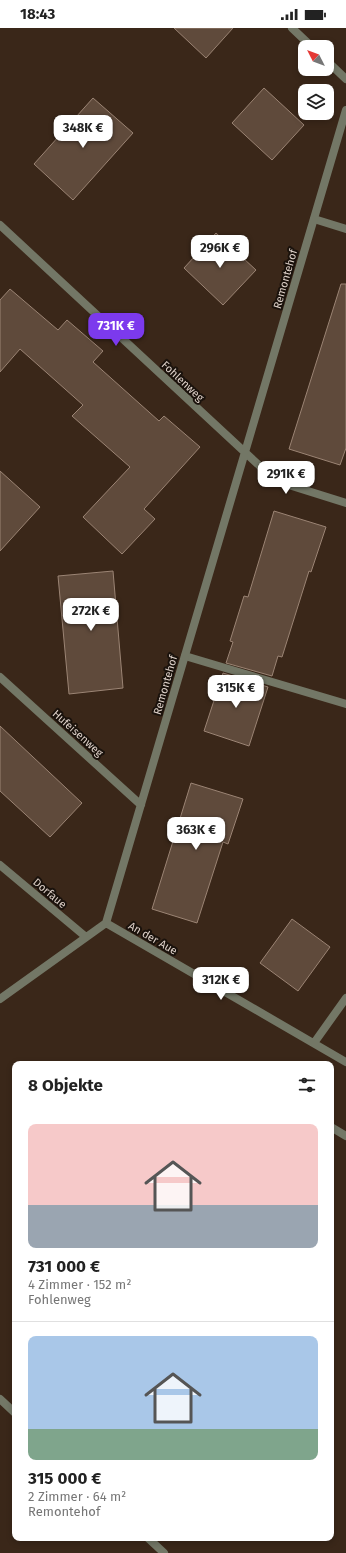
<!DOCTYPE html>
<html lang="de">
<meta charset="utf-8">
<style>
:root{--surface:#fff;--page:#f2f2f2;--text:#222;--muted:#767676;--line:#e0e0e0;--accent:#7c3aed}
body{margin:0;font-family:"Fira Sans",sans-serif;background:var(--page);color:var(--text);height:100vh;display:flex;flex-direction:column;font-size:15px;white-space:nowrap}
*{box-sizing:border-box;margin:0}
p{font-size:13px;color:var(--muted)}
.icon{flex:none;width:22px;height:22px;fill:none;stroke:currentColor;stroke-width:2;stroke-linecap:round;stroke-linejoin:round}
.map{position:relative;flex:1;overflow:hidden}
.sheet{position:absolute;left:12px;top:1033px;width:322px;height:480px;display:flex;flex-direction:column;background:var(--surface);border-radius:8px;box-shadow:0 2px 6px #0003}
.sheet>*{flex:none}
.needle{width:26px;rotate:312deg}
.tools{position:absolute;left:298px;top:12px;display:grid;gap:8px}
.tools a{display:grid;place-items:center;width:36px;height:36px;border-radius:8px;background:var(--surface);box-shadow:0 2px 6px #0003;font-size:20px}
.price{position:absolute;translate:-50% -34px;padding:0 9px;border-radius:8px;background:#fff;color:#222;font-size:13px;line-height:26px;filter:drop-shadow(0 1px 2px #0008)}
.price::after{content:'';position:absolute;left:50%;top:24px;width:12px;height:9px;margin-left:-6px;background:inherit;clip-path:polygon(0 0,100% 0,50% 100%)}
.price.selected{background:var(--accent);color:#fff}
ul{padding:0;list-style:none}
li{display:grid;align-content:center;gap:8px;height:212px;padding:0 16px}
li+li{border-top:1px solid var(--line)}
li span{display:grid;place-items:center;height:124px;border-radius:8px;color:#555}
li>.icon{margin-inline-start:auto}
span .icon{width:72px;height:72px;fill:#fffc;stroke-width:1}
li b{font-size:17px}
h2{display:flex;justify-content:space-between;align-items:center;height:48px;padding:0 16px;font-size:17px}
.status{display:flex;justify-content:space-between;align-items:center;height:28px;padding:0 20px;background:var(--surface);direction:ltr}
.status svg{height:11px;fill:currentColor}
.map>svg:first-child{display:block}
.building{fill:#5f4a3b;stroke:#9b8474}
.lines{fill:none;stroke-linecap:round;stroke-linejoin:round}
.lane{stroke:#737766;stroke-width:8}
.street{stroke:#737766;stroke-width:8}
.labels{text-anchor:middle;stroke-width:4;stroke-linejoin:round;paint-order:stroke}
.street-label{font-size:11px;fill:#dfd2ca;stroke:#1a120c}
</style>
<div class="status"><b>18:43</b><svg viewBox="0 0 49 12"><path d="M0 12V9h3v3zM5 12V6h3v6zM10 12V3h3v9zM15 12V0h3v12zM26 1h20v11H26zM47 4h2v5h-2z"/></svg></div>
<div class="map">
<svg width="346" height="1525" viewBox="0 0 346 1525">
<rect width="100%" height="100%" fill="#3a2719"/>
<!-- building -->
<path class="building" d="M 174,0 L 233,0 L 206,30 Z
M 264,60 L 304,97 L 272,132 L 232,95 Z
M 93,70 L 133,105 L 73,172 L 34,136 Z
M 216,205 L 256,242 L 223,277 L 184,240 Z
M 341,256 L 346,256 L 346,420 L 340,437 L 289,421 Z
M 10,261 L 58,302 L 67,292 L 103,323 L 93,334 L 159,393 L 164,388 L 200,419 L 144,481 L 155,491 L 122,526 L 83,489 L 130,439 L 72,388 L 83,377 L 20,321 L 0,344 L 0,272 Z
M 0,443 L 40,479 L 0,523 Z
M 274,483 L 326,499 L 311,544 L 309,543 L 282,629 L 278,628 L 272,648 L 226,635 L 233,614 L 230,613 L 244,568 L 248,569 Z
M 113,543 L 123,660 L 69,666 L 58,548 Z
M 223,645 L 268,659 L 249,718 L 204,703 Z
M 0,698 L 82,775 L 50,809 L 0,763 Z
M 191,755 L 243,771 L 228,816 L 223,814 L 197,895 L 152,881 Z
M 292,891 L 330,919 L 298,963 L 260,935 Z"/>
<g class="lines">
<!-- lane -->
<path class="lane" d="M 314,191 L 346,201
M 185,628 L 346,676
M 331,1099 L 346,1108"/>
<!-- street -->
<path class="street" d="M 292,0 L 312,19
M 327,33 L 346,51
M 0,197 L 276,453 L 346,475
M 0,649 L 141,777
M 0,837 L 86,909
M 106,895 L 346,82
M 106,895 L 346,1034
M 0,971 L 106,895
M 314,1015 L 346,970
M 0,1371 L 15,1385
M 148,1510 L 164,1525"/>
</g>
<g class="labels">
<!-- street labels -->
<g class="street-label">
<text transform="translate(285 251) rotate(-74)" y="4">Remontehof</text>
<text transform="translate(183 353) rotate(43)" y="4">Fohlenweg</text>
<text transform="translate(165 657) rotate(-74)" y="4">Remontehof</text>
<text transform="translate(78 705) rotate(42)" y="4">Hufeisenweg</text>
<text transform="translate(50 865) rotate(40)" y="4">Dorfaue</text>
<text transform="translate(153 910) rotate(30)" y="4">An der Aue</text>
</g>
</g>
</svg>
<div class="tools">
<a><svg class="needle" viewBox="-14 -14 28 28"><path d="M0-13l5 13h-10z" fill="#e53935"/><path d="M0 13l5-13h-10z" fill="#767676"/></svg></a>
<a><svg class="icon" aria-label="layers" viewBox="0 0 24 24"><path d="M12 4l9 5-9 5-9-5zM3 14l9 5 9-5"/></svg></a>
</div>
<b class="price" style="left:83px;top:121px">348K €</b>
<b class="price" style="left:220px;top:241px">296K €</b>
<b class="price selected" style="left:116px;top:319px">731K €</b>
<b class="price" style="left:286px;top:467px">291K €</b>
<b class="price" style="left:91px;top:604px">272K €</b>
<b class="price" style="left:236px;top:681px">315K €</b>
<b class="price" style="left:196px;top:823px">363K €</b>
<b class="price" style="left:221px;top:973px">312K €</b>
<section class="sheet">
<h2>8 Objekte<svg class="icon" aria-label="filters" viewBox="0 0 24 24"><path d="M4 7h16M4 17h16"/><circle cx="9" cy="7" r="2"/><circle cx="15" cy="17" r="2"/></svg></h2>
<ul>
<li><span style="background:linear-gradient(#f6c9c9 65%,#9aa5b1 0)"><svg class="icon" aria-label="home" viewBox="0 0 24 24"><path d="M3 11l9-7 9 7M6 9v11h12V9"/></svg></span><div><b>731 000 €</b><p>4 Zimmer · 152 m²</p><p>Fohlenweg</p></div></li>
<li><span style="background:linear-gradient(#a9c7e8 75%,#7fa58c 0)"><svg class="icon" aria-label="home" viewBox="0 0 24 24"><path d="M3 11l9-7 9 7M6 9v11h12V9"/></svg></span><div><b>315 000 €</b><p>2 Zimmer · 64 m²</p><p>Remontehof</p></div></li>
</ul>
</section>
</div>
